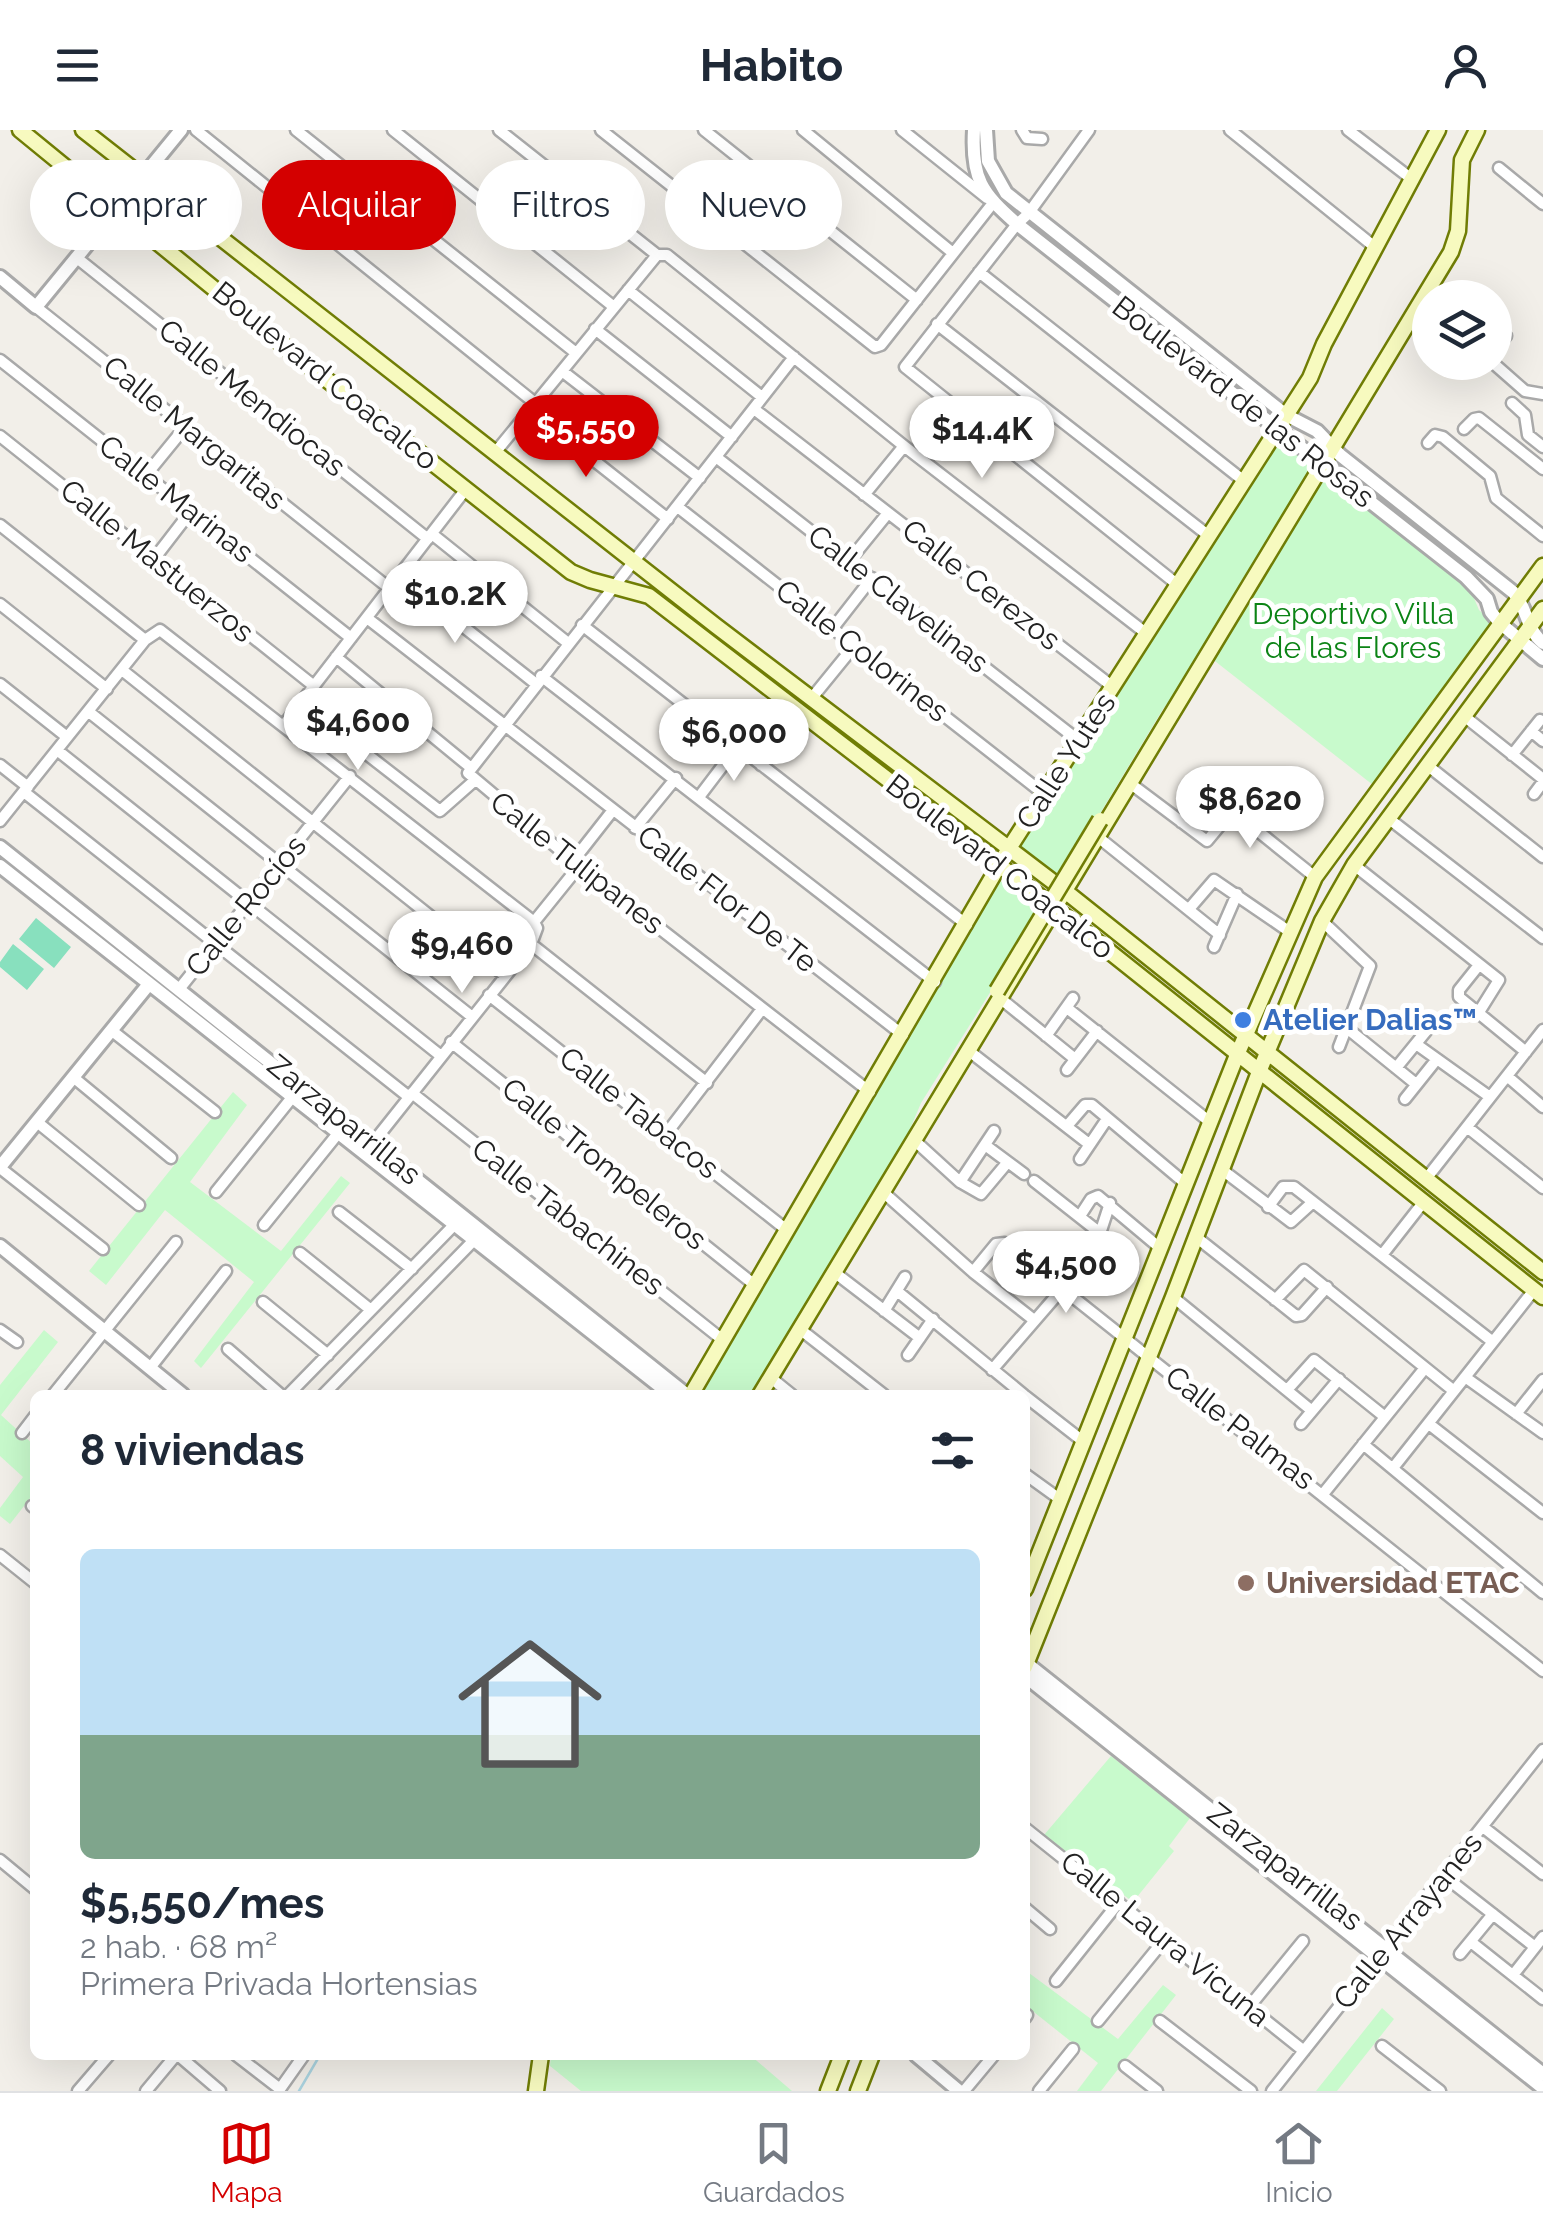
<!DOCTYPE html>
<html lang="es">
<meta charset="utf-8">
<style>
:root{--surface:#fff;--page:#f6f6f7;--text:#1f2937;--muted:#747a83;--line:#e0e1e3;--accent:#d40000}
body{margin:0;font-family:Raleway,sans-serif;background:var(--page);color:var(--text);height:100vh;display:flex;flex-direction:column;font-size:38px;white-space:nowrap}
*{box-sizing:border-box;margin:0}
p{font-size:32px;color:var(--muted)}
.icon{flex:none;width:55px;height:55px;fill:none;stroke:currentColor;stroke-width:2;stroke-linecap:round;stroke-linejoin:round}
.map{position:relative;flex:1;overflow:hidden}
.drawer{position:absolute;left:30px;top:1260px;width:1000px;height:670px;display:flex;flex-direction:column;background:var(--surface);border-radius:15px;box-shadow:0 10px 40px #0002}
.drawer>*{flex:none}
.banner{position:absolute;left:30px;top:30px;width:1000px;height:90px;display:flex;gap:20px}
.controls{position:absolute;left:1412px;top:150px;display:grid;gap:20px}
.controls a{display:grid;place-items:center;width:100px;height:100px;border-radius:50%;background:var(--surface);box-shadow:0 10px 40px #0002;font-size:50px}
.price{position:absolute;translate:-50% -85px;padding:0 22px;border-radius:35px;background:#fff;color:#222;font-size:32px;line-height:65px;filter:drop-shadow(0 2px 5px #0008)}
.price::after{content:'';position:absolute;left:50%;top:60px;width:30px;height:22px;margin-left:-15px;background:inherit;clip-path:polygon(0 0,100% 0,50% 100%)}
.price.selected{background:var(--accent);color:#fff}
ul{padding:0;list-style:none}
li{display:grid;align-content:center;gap:20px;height:530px;padding:0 50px}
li+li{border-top:2px solid var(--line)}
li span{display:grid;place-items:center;height:310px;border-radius:15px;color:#555}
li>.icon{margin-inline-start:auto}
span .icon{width:180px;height:180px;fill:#fffc;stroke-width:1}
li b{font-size:42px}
h2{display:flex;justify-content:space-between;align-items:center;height:120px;padding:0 50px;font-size:42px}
.tag{padding:0 35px;border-radius:45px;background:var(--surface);box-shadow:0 10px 40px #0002;font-size:35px;line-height:90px}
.tag.selected{background:var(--accent);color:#fff}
header{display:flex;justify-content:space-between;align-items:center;height:130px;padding:0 50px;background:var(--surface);font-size:45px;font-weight:700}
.dock{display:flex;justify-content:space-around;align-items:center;height:140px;border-top:2px solid var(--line);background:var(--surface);font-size:28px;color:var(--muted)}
.dock a{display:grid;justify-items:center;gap:5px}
.dock .selected{color:var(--accent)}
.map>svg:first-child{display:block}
.park{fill:#c8facc}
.pitch{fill:#88e0be}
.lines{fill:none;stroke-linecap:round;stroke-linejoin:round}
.stream{stroke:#aad3df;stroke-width:2.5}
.minor-casing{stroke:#a9a9a9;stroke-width:15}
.tertiary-casing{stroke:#a9a9a9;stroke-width:18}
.secondary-casing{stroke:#707d05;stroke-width:19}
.minor{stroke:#fff;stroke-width:10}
.tertiary{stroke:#fff;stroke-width:12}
.secondary{stroke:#f7fabf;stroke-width:14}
.secondary-bridge-casing{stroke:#707d05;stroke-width:19;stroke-linecap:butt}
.secondary-bridge{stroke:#f7fabf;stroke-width:14}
.shop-dot{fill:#3f7fe0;stroke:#fff;stroke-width:4}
.education-dot{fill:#8d6e63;stroke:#fff;stroke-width:4}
.labels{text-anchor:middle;stroke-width:10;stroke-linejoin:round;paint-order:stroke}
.street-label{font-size:30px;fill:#222;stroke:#fff}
.park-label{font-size:30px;fill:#0c8416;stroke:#fff}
.shop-label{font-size:30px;font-weight:bold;fill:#366cbe;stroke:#fff;text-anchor:start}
.education-label{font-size:30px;font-weight:bold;fill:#785e54;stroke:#fff;text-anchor:start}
</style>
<header><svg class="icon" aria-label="menu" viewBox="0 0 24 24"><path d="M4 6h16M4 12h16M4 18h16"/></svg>Habito<svg class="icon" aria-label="person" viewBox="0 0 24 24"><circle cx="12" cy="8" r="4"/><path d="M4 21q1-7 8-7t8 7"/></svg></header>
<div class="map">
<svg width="1543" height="1961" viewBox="0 0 1543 1961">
<rect width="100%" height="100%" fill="#f2efe9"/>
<!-- park -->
<path class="park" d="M 1277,309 L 1313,334 L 1179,559 L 1163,579 L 1060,750 L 1016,718 Z
M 1324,345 L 1468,454 L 1479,480 L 1492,492 L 1373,655 L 1211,528 Z
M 999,750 L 1041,781 L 921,973 L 902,1018 L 752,1265 L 702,1265 L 699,1263 Z
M 233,962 L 247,975 L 190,1052 L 281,1121 L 341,1046 L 350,1053 L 201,1238 L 194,1231 L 254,1152 L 165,1080 L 106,1155 L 89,1141 Z
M 44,1200 L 58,1212 L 1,1285 L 35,1316 L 35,1362 L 10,1394 L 0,1386 L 0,1378 L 23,1347 L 0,1326 L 0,1255 Z
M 1111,1626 L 1190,1688 L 1169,1716 L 1174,1721 L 1133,1772 L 1044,1705 Z
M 1025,1840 L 1118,1909 L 1163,1855 L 1176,1865 L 1101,1961 L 1077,1961 L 1098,1933 L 1025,1875 Z
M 1382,1878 L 1394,1889 L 1337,1961 L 1316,1961 Z
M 551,1925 L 750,1925 L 792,1961 L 581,1961 L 550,1936 Z"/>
<!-- pitch -->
<path class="pitch" d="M 36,788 L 71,817 L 54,838 L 19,809 Z
M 13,814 L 44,839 L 27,860 L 0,837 L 0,832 Z"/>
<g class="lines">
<!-- stream -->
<path class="stream" d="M 299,1961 L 320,1925"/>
<defs>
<path id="minor" d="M 196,0 L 535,273
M 296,0 L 576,223
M 393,0 L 614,177
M 499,0 L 657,125 L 667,125 L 904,316 L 1147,504
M 601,0 L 875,217 L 881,215 L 993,73
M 704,0 L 917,170
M 803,0 L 953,123
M 902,0 L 987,68
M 1022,0 L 1027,8 L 1042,9
M 1089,0 L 1028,84 L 1017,94 L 905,237 L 1178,455
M 1230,0 L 1376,118
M 1348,0 L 1413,50
M 1499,38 L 1543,74
M 77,128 L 428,409
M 979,142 L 1244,351
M 628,160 L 762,267
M 36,177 L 389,458
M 937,194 L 1209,406
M 595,199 L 732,307
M 1495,219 L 1506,206
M 794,227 L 468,643 L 573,731 L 870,962
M 0,230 L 351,508
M 1492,232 L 1525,261 L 1543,264
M 562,241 L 700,348
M 1512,273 L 1525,285 L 1528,305 L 1543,317
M 529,279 L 668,389
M 754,279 L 1113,557
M 1464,299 L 1474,289 L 1479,288 L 1543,339
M 0,306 L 314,556
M 1428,313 L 1435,305 L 1443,307 L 1490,346 L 1496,368 L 1543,406
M 494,324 L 657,125
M 716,327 L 1079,611
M 146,345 L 186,296
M 864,365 L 904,316
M 679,378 L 1044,664
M 0,395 L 145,510
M 432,404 L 568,513
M 154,429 L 191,381
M 849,431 L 888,383
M 399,446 L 535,553
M 0,474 L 107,559
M 367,488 L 903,905
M 582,495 L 967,795
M 833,498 L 872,448
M 336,527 L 470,637
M 122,540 L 504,845
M 541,546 L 935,852
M 0,554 L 67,607
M 811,569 L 855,515
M 301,573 L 440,681 L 474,651
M 89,582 L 471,886
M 1464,586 L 1543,649
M 283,596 L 466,359
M 1531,601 L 1543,611
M 57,620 L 441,926
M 1512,625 L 1540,590
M 0,635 L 28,657
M 761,635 L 802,583
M 1427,635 L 1543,727
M 1131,654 L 1207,711 L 1232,681
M 24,662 L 409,967
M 1534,664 L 1543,652
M 699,667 L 737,617
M 1388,688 L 1543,808
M 0,691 L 145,510 L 160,500 L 534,792
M 1181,692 L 1200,662 L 1208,661 L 1315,747
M 635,698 L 676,648
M 1098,707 L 1220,805
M 573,731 L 613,680
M 1354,735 L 1499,850 L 1479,882
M 1189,779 L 1214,750 L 1290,802
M 1322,791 L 1370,836 L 1339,917
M 531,814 L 707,953
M 1214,817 L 1237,764
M 1479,835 L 1459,860 L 1459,867 L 1526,922
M 180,858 L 350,646
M 489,865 L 788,1101
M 1001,869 L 1075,929
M 1067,878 L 1210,992
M 1348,899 L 1416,954
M 111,900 L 215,982
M 1046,906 L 1073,868
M 451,912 L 756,1156
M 1416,914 L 1490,967
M 969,921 L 1089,1014
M 1396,938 L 1427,900
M 1067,940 L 1097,901
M 1507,946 L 1543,977
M 73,947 L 171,1028
M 412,963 L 724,1211
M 1405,969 L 1437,929
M 37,992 L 139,1075
M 1067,996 L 1085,975 L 1092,975 L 1186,1054
M 1467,997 L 1543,1058
M 666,1004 L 762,879
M 914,1010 L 960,1052 L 981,1064 L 1007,1033
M 985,1015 L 1024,1044
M 368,1019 L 531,814 L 537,798 L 534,792 L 580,735
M 1080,1029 L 1107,989
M 0,1038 L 103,1119
M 1221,1039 L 1291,1092 L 1313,1072
M 1426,1049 L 1543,900
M 1034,1051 L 1100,1103
M 960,1052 L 994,1001
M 216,1062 L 294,965
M 883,1062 L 973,1142 L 1034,1190
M 1268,1077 L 1283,1057 L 1294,1057 L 1493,1212
M 339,1082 L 412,1139
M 1080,1086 L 1091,1069 L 1098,1066 L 1160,1118
M 264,1095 L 340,1001
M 1196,1107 L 1296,1186 L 1302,1185 L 1327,1157
M 1095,1119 L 1110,1073
M 300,1123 L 371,1180
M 1382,1125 L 1422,1074
M 834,1142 L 920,1208
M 973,1142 L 996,1114 L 1005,1113 L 1543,1541
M 897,1161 L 1024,1265
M 1173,1167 L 1311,1280
M 1275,1170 L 1304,1140 L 1454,1261
M 263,1172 L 328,1225
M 884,1181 L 905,1147
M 0,1200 L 17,1212
M 801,1200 L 884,1265
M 228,1219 L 281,1265
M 908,1225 L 933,1189
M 150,1238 L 226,1141
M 992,1240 L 1063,1158
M 1465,1247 L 1543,1303
M 771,1248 L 792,1265
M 1287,1260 L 1314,1230 L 1385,1287
M 53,1265 L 176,1112
M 288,1265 L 460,1089
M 323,1265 L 479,1105
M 1025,1266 L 1084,1312
M 1516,1284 L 1543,1250
M 1301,1294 L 1339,1249
M 1429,1294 L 1543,1383
M 22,1303 L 35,1286
M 1363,1314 L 1543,1463
M 1393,1338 L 1534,1160
M 1025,1344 L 1061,1370
M 1323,1364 L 1425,1238
M 32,1376 L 35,1378
M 0,1425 L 35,1453
M 1483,1697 L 1543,1744
M 1025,1698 L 1304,1921
M 0,1730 L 35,1759
M 1444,1746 L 1535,1817
M 1025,1778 L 1050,1799
M 1471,1812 L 1543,1869
M 1460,1824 L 1493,1784
M 1513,1845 L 1543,1807
M 1056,1851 L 1119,1772
M 1249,1877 L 1303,1811
M 1025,1888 L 1027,1885
M 1098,1891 L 1165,1809
M 1160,1891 L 1251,1961
M 1382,1916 L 1440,1961
M 178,1925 L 220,1961
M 236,1925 L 280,1959 L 304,1925
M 1125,1936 L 1157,1961
M 78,1961 L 109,1925
M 146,1961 L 176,1925
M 964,1961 L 994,1925
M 1039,1961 L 1073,1919
M 1272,1961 L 1543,1620"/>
<path id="tertiary" d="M 974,0 C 971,49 982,63 1017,94 L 1466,447 L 1487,469 L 1491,482 L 1500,493 L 1543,529
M 986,0 L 988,31 L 1006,63 L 1286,285 L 1317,301 L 1340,325 L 1513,462 C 1528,478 1525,498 1543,513
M 0,147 L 36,177 L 181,0
M 0,717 L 687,1265
M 0,736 L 671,1265
M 0,1037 L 149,854
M 0,1116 L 183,1265
M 1025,1532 L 1543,1944
M 1025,1546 L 1543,1958
M 916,1925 L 959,1961"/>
<path id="secondary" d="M 20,0 L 289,220 L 571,442 L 590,450 L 649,466 L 1051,775 L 1543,1167
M 83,0 L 716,496 L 1065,761 L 1543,1142
M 691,1265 L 1008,720 L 1310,248 L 1324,214 L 1438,0
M 760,1265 L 1451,122 L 1458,101 L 1462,30 L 1477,0
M 1025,1459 L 1237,925 L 1315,747 L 1543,436
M 1025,1537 L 1173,1167 L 1259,942 L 1322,791 L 1354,735 L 1543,479
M 536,1961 L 541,1925
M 828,1961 L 842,1925
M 858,1961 L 872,1925"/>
</defs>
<!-- minor casing -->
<use href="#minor" class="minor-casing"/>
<!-- tertiary casing -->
<use href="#tertiary" class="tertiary-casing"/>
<!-- secondary casing -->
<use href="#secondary" class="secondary-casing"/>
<!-- minor -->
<use href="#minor" class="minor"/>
<!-- tertiary -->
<use href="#tertiary" class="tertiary"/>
<!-- secondary -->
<use href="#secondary" class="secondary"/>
<defs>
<path id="secondary-bridge" d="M 997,861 L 1100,690"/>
</defs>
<!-- secondary-bridge casing -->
<use href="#secondary-bridge" class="secondary-bridge-casing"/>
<!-- secondary-bridge -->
<use href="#secondary-bridge" class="secondary-bridge"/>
</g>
<!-- markers -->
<circle class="shop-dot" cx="1243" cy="890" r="10"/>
<circle class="education-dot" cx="1246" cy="1453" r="10"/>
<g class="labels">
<!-- street labels -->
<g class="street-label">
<text transform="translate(325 246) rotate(39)" y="10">Boulevard Coacalco</text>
<text transform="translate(252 268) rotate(39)" y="10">Calle Mendiocas</text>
<text transform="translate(1243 272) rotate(38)" y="10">Boulevard de las Rosas</text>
<text transform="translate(194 303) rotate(39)" y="10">Calle Margaritas</text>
<text transform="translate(176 369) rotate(38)" y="10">Calle Marinas</text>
<text transform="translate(157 431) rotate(39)" y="10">Calle Mastuerzos</text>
<text transform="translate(981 455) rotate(38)" y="10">Calle Cerezos</text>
<text transform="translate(898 469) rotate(38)" y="10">Calle Clavelinas</text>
<text transform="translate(862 521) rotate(38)" y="10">Calle Colorines</text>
<text transform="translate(1066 631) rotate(-57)" y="10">Calle Yutes</text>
<text transform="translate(577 733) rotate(38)" y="10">Calle Tulipanes</text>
<text transform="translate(1000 737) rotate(38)" y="10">Boulevard Coacalco</text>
<text transform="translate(727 769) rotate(38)" y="10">Calle Flor De Te</text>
<text transform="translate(246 776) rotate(-51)" y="10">Calle Rocíos</text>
<text transform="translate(639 983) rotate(38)" y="10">Calle Tabacos</text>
<text transform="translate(344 990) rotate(39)" y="10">Zarzaparrillas</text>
<text transform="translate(604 1034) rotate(39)" y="10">Calle Trompeleros</text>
<text transform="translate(568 1087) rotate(38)" y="10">Calle Tabachines</text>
<text transform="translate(1240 1298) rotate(38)" y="10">Calle Palmas</text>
<text transform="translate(1285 1737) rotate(38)" y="10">Zarzaparrillas</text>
<text transform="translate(1408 1791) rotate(-51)" y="10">Calle Arrayanes</text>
<text transform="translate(1165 1809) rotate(39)" y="10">Calle Laura Vicuna</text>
</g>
<!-- park labels -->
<g class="park-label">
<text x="1353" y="494">Deportivo Villa<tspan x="1353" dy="34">de las Flores</tspan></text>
</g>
<!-- shop labels -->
<g class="shop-label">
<text x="1263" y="900">Atelier Dalias™</text>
</g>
<!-- education labels -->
<g class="education-label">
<text x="1266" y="1463">Universidad ETAC</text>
</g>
</g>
</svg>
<div class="controls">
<a><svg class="icon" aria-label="layers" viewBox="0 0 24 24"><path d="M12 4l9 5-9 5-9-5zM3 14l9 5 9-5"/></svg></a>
</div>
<b class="price selected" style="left:586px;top:350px">$5,550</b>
<b class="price" style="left:982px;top:351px">$14.4K</b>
<b class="price" style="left:455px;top:516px">$10.2K</b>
<b class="price" style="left:358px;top:643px">$4,600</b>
<b class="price" style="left:734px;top:654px">$6,000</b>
<b class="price" style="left:1250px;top:721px">$8,620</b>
<b class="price" style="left:462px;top:866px">$9,460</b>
<b class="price" style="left:1066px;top:1186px">$4,500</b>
<div class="banner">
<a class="tag">Comprar</a>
<a class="tag selected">Alquilar</a>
<a class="tag">Filtros</a>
<a class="tag">Nuevo</a>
</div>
<section class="drawer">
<h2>8 viviendas<svg class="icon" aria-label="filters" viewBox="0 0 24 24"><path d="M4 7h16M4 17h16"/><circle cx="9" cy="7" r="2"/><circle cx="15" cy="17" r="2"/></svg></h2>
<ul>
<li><span style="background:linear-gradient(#bfe0f5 60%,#7fa58c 0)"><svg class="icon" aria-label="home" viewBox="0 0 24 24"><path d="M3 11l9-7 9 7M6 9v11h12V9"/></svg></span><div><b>$5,550/mes</b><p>2 hab. · 68 m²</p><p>Primera Privada Hortensias</p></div></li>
</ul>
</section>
</div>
<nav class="dock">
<a class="selected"><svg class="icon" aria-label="map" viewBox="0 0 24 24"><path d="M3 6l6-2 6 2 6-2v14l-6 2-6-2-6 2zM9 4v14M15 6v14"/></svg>Mapa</a>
<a><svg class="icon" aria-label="saved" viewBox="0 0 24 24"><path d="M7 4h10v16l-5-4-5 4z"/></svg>Guardados</a>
<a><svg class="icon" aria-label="home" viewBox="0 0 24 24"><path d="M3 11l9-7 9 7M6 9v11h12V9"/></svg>Inicio</a>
</nav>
